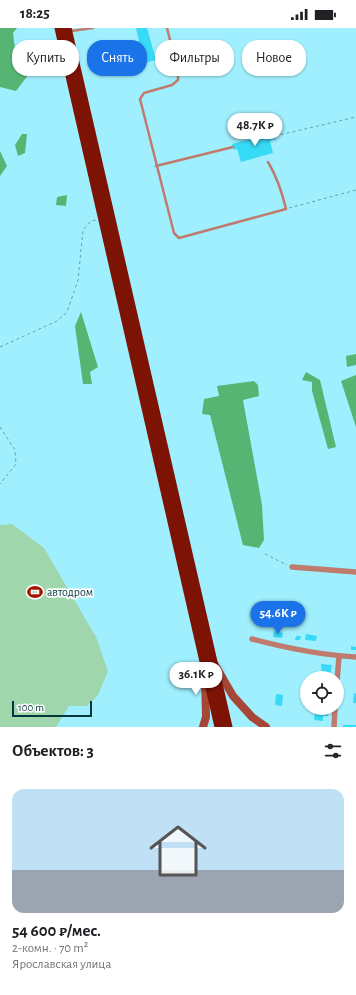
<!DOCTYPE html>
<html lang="ru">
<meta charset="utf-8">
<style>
:root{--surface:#fff;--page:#f2f2f2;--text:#202124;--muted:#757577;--line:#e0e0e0;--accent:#1a73e8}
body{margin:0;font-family:"Alegreya Sans",sans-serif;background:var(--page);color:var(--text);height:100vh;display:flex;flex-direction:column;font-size:15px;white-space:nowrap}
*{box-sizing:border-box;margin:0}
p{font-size:13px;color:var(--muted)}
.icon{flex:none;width:22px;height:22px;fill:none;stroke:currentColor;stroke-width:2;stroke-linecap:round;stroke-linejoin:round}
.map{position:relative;height:699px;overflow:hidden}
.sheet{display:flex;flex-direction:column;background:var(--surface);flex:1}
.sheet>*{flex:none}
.top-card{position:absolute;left:12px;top:12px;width:332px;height:36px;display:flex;gap:8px}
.tools{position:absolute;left:300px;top:643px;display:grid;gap:8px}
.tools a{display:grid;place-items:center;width:44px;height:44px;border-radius:50%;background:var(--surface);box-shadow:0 1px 3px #0004;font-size:20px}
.scale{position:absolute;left:12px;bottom:10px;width:80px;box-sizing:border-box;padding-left:4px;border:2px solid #06373f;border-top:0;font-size:11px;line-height:14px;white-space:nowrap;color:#06373f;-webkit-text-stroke:3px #fff;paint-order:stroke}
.price{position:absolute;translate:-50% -34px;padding:0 9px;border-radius:14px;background:#fff;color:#222;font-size:13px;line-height:26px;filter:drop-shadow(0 1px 2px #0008)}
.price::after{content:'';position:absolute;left:50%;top:24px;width:12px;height:9px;margin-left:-6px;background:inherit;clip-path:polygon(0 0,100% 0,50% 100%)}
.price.active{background:var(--accent);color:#fff}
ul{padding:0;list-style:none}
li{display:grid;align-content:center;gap:8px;height:212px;padding:0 12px}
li+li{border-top:1px solid var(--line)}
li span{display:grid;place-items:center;height:124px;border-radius:12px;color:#555}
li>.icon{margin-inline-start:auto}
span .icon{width:72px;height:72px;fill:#fffc;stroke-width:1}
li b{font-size:17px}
h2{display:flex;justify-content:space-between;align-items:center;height:48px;padding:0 12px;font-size:17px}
.tag{padding:0 14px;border-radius:16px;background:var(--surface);box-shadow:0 1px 3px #0004;font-size:14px;line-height:36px}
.tag.active{background:var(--accent);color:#fff}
.status{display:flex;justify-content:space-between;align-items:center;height:28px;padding:0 20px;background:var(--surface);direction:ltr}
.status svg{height:11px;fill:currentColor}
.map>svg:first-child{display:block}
.green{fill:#a0d6ac}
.forest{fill:#56b573}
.building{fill:#37dbf6}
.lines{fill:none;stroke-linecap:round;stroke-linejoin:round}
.path{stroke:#5fa2ae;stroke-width:1;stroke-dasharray:3 3;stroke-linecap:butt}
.service{stroke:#be7b6e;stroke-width:2.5}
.minor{stroke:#be7b6e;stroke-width:5.5}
.secondary{stroke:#a64636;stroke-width:8}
.trunk{stroke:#7c1304;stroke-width:9}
.labels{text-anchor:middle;stroke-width:3.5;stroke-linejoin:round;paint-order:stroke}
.poi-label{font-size:12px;fill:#06373f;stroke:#fff;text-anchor:start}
</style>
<div class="status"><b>18:25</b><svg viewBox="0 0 49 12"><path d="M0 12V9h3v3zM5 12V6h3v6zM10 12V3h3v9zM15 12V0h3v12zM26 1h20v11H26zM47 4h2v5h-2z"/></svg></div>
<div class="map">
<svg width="356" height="699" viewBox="0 0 356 699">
<rect width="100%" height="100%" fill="#a0efff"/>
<!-- green -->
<path class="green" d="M 12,496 L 44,520 L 96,609 L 108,643 L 98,667 L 87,678 L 69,678 L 56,699 L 0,699 L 0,497 Z"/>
<!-- forest -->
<path class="forest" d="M 0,0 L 17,0 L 13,5 L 15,21 L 27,32 L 29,46 L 16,63 L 0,59 Z
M 22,106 L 27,106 L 25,125 L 18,128 L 15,117 Z
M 0,123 L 7,138 L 0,148 Z
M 67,167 L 66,178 L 56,177 L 57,169 Z
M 81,284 L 98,339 L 90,344 L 92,356 L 83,356 L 75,298 Z
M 356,326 L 356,337 L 347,339 L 346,328 Z
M 306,344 L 320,352 L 336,419 L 328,421 L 312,363 L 312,354 L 302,352 Z
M 356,347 L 356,399 L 341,353 Z
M 254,353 L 258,357 L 259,368 L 243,372 L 262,477 L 264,512 L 259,520 L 243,517 L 210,387 L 202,386 L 204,371 L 219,368 L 217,358 Z"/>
<!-- building -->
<path class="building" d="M 136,0 L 147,0 L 156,32 L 141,36 L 135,14 L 139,13 Z
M 274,104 L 276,111 L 270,113 L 273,125 L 241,134 L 237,121 L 234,122 L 232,116 Z
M 274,603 L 283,605 L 282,610 L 273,609 Z
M 306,606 L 317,608 L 316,613 L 305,612 Z
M 296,608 L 301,608 L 300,612 L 295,612 Z
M 351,618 L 356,619 L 356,622 L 351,622 Z
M 321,636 L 332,637 L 330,648 L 322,648 Z
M 354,665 L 356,666 L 356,675 L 353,675 Z
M 276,666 L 283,667 L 282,678 L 275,677 Z
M 315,683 L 328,684 L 328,688 L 323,688 L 323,693 L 314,692 Z
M 343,697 L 356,697 L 356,699 L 343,699 Z"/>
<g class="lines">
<!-- path -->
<path class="path" d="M 275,108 L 356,89
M 289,180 L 356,162
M 0,319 L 57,293 L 67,284 L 78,252 L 83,202 L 91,193 L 96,192
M 0,399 L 15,422 L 16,436 L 0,456
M 265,526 L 287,537"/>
<!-- service -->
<path class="service" d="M 167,0 L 178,44 L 178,52 L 172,57 L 144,65 L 140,71 L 174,205 L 179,210 L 286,181 C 282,164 277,149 268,134
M 71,3 L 93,0
M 156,138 L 233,119"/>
<!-- minor -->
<path class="minor" d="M 292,539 L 356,544
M 252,611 C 286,620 321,627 356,629
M 337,654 L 339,628
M 334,699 L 335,680"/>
<!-- secondary -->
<path class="secondary" d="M 215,637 L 233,668 L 252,689 L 266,699
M 203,699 L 206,689 L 205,650"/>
<!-- trunk -->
<path class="trunk" d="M 59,0 L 219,699
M 67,0 L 228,699"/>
</g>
<!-- icons -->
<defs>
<symbol id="stadium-bare" viewBox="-9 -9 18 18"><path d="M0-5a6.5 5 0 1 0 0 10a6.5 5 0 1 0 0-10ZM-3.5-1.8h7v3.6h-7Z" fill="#a61500" stroke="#fff" stroke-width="2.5" paint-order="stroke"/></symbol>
</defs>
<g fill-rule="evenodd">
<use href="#stadium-bare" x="24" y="553" width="22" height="22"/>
</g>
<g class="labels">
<!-- poi labels -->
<g class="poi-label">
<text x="47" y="568">автодром</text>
</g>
</g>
</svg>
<div class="tools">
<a><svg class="icon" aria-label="locate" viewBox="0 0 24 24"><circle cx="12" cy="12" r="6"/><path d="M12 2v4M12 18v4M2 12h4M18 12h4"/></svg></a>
</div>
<div class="scale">100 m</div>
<b class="price" style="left:255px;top:119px">48.7K ₽</b>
<b class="price active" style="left:278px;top:607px">54.6K ₽</b>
<b class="price" style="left:196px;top:668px">36.1K ₽</b>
<div class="top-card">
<a class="tag">Купить</a>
<a class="tag active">Снять</a>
<a class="tag">Фильтры</a>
<a class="tag">Новое</a>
</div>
</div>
<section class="sheet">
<h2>Объектов: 3<svg class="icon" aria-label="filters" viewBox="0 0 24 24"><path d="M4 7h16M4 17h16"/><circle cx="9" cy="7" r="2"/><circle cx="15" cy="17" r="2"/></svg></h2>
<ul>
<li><span style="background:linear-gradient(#bfe0f5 65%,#9aa5b1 0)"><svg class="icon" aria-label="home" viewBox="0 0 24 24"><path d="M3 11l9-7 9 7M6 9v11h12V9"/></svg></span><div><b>54 600 ₽/мес.</b><p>2-комн. · 70 m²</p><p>Ярославская улица</p></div></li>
</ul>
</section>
